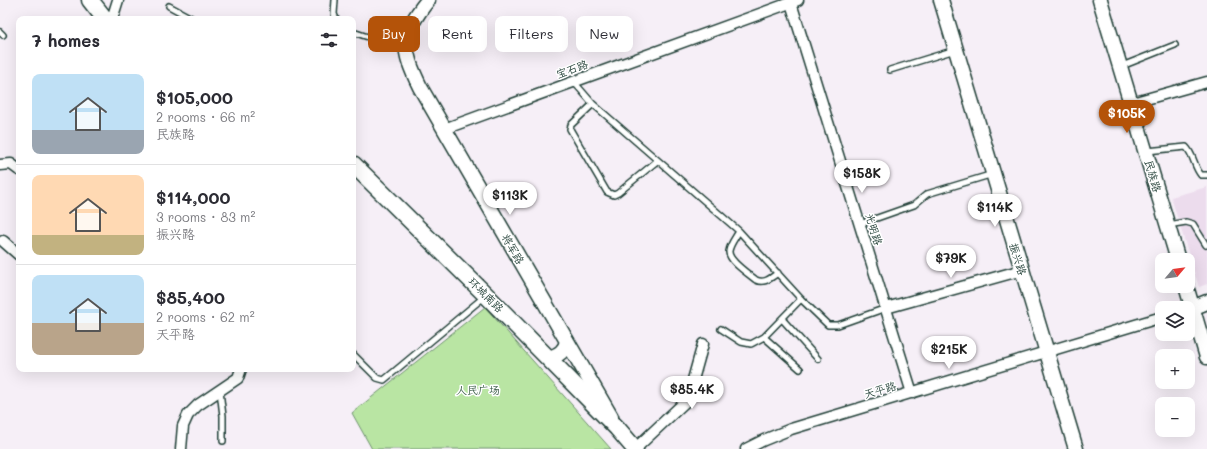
<!DOCTYPE html>
<meta charset="utf-8">
<style>
:root{--surface:#fff;--page:#f2f2f3;--text:#2b2b33;--muted:#7c7c81;--line:#e1e1e2;--accent:#b45309}
body{margin:0;font-family:Mali,"LXGW WenKai TC",sans-serif;background:var(--page);color:var(--text);height:100vh;display:flex;flex-direction:column;font-size:15px;white-space:nowrap}
*{box-sizing:border-box;margin:0}
p{font-size:13px;color:var(--muted)}
.icon{flex:none;width:22px;height:22px;fill:none;stroke:currentColor;stroke-width:2;stroke-linecap:round;stroke-linejoin:round}
.map{position:relative;flex:1;overflow:hidden}
.side{position:absolute;left:16px;top:16px;width:340px;height:356px;display:flex;flex-direction:column;background:var(--surface);border-radius:8px;box-shadow:0 4px 16px #0002}
.side>*{flex:none}
.top-card{position:absolute;left:368px;top:16px;width:380px;height:36px;display:flex;gap:8px}
.needle{width:26px;rotate:61deg}
.buttons{position:absolute;left:1155px;top:253px;display:grid;gap:8px}
.buttons a{display:grid;place-items:center;width:40px;height:40px;border-radius:8px;background:var(--surface);box-shadow:0 4px 16px #0002;font-size:20px}
.price{position:absolute;translate:-50% -34px;padding:0 9px;border-radius:14px;background:#fff;color:#222;font-size:13px;line-height:26px;filter:drop-shadow(0 1px 2px #0008)}
.price::after{content:'';position:absolute;left:50%;top:24px;width:12px;height:9px;margin-left:-6px;background:inherit;clip-path:polygon(0 0,100% 0,50% 100%)}
.price.selected{background:var(--accent);color:#fff}
ul{padding:0;list-style:none}
li{display:flex;align-items:center;gap:12px;height:100px;padding:0 16px}
li+li{border-top:1px solid var(--line)}
li span{display:grid;place-items:center;flex:none;width:112px;height:80px;border-radius:8px;color:#555}
li>.icon{margin-inline-start:auto}
span .icon{width:48px;height:48px;fill:#fffc;stroke-width:1}
li b{font-size:17px}
h2{display:flex;justify-content:space-between;align-items:center;height:48px;padding:0 16px;font-size:17px}
.chip{padding:0 14px;border-radius:8px;background:var(--surface);box-shadow:0 4px 16px #0002;font-size:14px;line-height:36px}
.chip.selected{background:var(--accent);color:#fff}
.map>svg:first-child{display:block}
.built{fill:#ecdced}
.green{fill:#b9e5a3;stroke:#6c916c}
.lines{fill:none;stroke-linecap:round;stroke-linejoin:round}
.lane-casing{stroke:#1f3d34;stroke-width:8}
.street-casing{stroke:#1f3d34;stroke-width:13}
.secondary-casing{stroke:#1f3d34;stroke-width:17}
.primary-casing{stroke:#1f3d34;stroke-width:19}
.lane{stroke:#fff;stroke-width:5}
.street{stroke:#fff;stroke-width:10}
.secondary{stroke:#fff;stroke-width:14}
.primary{stroke:#fff;stroke-width:16}
.labels{text-anchor:middle;stroke-width:3;stroke-linejoin:round;paint-order:stroke}
.street-label{font-size:11px;fill:#1f3d34;stroke:#fff}
.park-label{font-size:11px;fill:#3e5f4a;stroke:#fff}
</style>
<div class="map">
<svg width="1207" height="449" viewBox="0 0 1207 449">
<rect width="100%" height="100%" fill="#f6eff7"/>
<filter id="ink" filterUnits="userSpaceOnUse"><feTurbulence type="fractalNoise" baseFrequency=".025" numOctaves="2"/><feDisplacementMap in="SourceGraphic" scale="8" xChannelSelector="R" yChannelSelector="G"/><feConvolveMatrix kernelMatrix="1 2 1 2 8 2 1 2 1" color-interpolation-filters="sRGB"/></filter>
<g filter="url(#ink)">
<!-- built -->
<path class="built" d="M 1207,187 L 1207,284 L 1199,287 L 1171,197 Z"/>
<!-- green -->
<path class="green" d="M 485,307 L 611,449 L 372,449 L 352,413 Z"/>
<g class="lines">
<defs>
<path id="lane" d="M 335,0 L 334,14 L 336,19
M 169,6 L 193,19
M 0,32 L 3,35
M 353,32 L 368,37 L 405,39
M 1122,66 L 1175,45
M 890,70 L 955,50
M 574,82 L 593,104 L 739,231 L 801,299 L 828,325 L 838,325 L 886,308
M 593,104 L 571,125 L 570,129 L 607,192 L 614,195 L 618,193 L 657,161
M 1147,151 L 1186,147 C 1194,155 1194,167 1201,175 L 1207,175
M 860,224 L 914,205 L 927,194 L 993,174
M 1168,225 L 1186,222 L 1193,224 L 1206,245
M 739,231 C 736,237 730,244 729,251 C 728,261 749,274 756,280 C 765,284 770,278 778,273
M 782,319 L 818,359
M 721,329 L 741,342 L 751,344 L 764,337 L 801,299
M 764,337 L 800,369
M 354,355 L 377,378 L 384,380 L 484,297
M 220,391 L 223,416 L 223,441"/>
<path id="street" d="M 791,3 L 912,393
M 112,19 L 118,0
M 1132,103 L 1207,82
M 444,129 L 798,0
M 0,165 L 11,164 L 19,170
M 3,241 L 19,255
M 886,308 L 1022,270
M 181,449 L 183,426 L 188,415 L 198,405 L 238,378 L 241,369
M 635,449 L 685,402 L 689,394 L 703,344
M 746,449 L 764,440 L 791,429 L 1162,317"/>
<path id="secondary" d="M 428,0 C 400,35 401,48 420,87 L 611,417
M 941,0 L 1076,449
M 1100,0 L 1178,260
M 1186,286 L 1207,357
M 1192,308 L 1207,302
M 549,358 C 559,355 565,351 567,341"/>
<path id="primary" d="M 90,0 L 105,19
M 353,164 L 486,295 L 617,428 L 635,449"/>
</defs>
<!-- lane casing -->
<use href="#lane" class="lane-casing"/>
<!-- street casing -->
<use href="#street" class="street-casing"/>
<!-- secondary casing -->
<use href="#secondary" class="secondary-casing"/>
<!-- primary casing -->
<use href="#primary" class="primary-casing"/>
<!-- lane -->
<use href="#lane" class="lane"/>
<!-- street -->
<use href="#street" class="street"/>
<!-- secondary -->
<use href="#secondary" class="secondary"/>
<!-- primary -->
<use href="#primary" class="primary"/>
</g>
</g>
<g class="labels">
<!-- street labels -->
<g class="street-label">
<text transform="translate(572 69) rotate(-20)" y="4">宝石路</text>
<text transform="translate(1153 176) rotate(74)" y="4">民族路</text>
<text transform="translate(874 229) rotate(73)" y="4">光明路</text>
<text transform="translate(513 249) rotate(60)" y="4">将军路</text>
<text transform="translate(1018 259) rotate(73)" y="4">振兴路</text>
<text transform="translate(486 295) rotate(45)" y="4">环城南路</text>
<text transform="translate(880 390) rotate(-16)" y="4">天平路</text>
</g>
<!-- park labels -->
<g class="park-label">
<text x="478" y="394">人民广场</text>
</g>
</g>
</svg>
<div class="buttons">
<a><svg class="needle" viewBox="-14 -14 28 28"><path d="M0-13l5 13h-10z" fill="#e53935"/><path d="M0 13l5-13h-10z" fill="#7c7c81"/></svg></a>
<a><svg class="icon" aria-label="layers" viewBox="0 0 24 24"><path d="M12 4l9 5-9 5-9-5zM3 14l9 5 9-5"/></svg></a>
<a>+</a>
<a>−</a>
</div>
<b class="price selected" style="left:1127px;top:134px">$105K</b>
<b class="price" style="left:862px;top:194px">$158K</b>
<b class="price" style="left:510px;top:216px">$113K</b>
<b class="price" style="left:995px;top:228px">$114K</b>
<b class="price" style="left:951px;top:279px">$79K</b>
<b class="price" style="left:949px;top:370px">$215K</b>
<b class="price" style="left:692px;top:410px">$85.4K</b>
<div class="top-card">
<a class="chip selected">Buy</a>
<a class="chip">Rent</a>
<a class="chip">Filters</a>
<a class="chip">New</a>
</div>
<section class="side">
<h2>7 homes<svg class="icon" aria-label="filters" viewBox="0 0 24 24"><path d="M4 7h16M4 17h16"/><circle cx="9" cy="7" r="2"/><circle cx="15" cy="17" r="2"/></svg></h2>
<ul>
<li><span style="background:linear-gradient(#bfe0f5 70%,#9aa5b1 0)"><svg class="icon" aria-label="home" viewBox="0 0 24 24"><path d="M3 11l9-7 9 7M6 9v11h12V9"/></svg></span><div><b>$105,000</b><p>2 rooms · 66 m²</p><p>民族路</p></div></li>
<li><span style="background:linear-gradient(#ffd9b3 75%,#c2b280 0)"><svg class="icon" aria-label="home" viewBox="0 0 24 24"><path d="M3 11l9-7 9 7M6 9v11h12V9"/></svg></span><div><b>$114,000</b><p>3 rooms · 83 m²</p><p>振兴路</p></div></li>
<li><span style="background:linear-gradient(#bfe0f5 60%,#b9a48a 0)"><svg class="icon" aria-label="home" viewBox="0 0 24 24"><path d="M3 11l9-7 9 7M6 9v11h12V9"/></svg></span><div><b>$85,400</b><p>2 rooms · 62 m²</p><p>天平路</p></div></li>
</ul>
</section>
</div>
